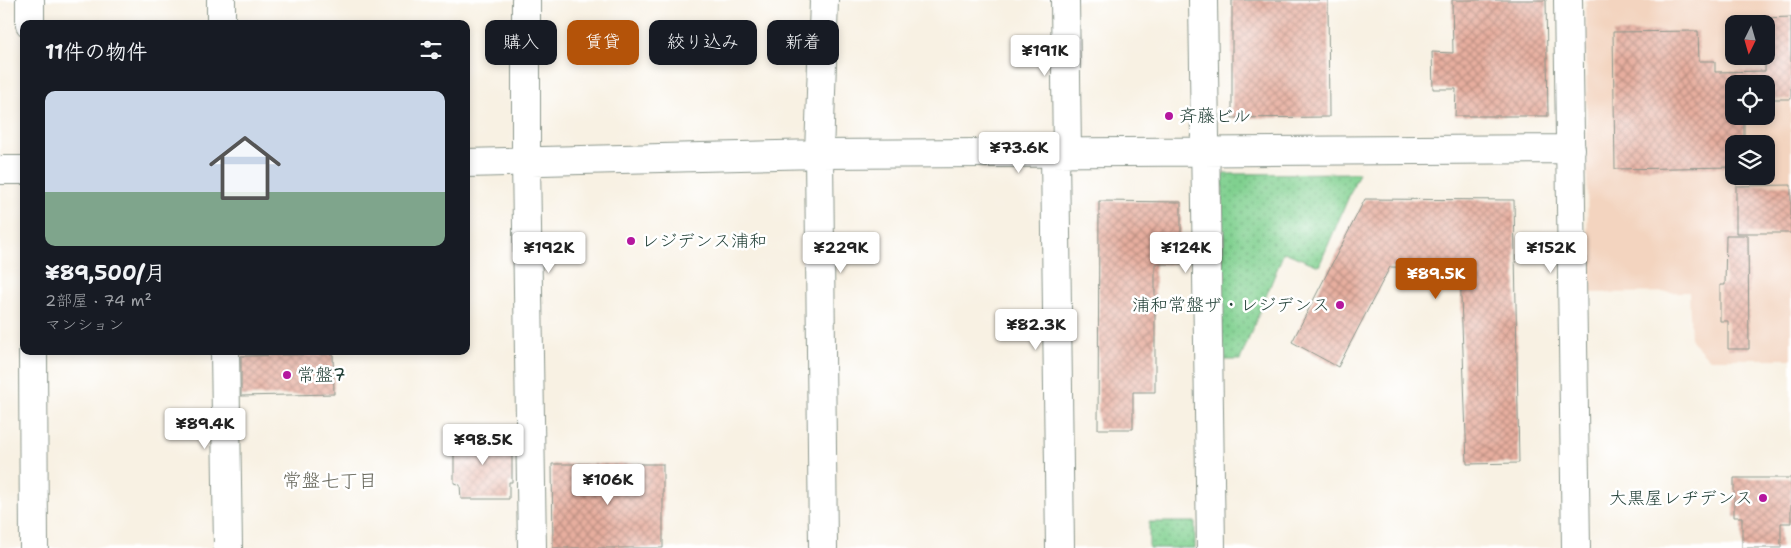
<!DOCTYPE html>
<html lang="ja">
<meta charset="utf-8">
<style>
:root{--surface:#171b24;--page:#242831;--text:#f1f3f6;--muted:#9ea1a6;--accent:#b45309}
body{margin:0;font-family:"Shantell Sans","Klee One",sans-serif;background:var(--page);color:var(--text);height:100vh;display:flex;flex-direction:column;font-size:19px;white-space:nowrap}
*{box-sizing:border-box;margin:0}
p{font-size:16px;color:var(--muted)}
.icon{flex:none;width:28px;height:28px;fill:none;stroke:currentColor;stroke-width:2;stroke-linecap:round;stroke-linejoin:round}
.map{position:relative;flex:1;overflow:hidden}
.details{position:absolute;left:20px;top:20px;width:450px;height:335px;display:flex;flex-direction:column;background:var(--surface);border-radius:10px;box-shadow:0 2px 8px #0003}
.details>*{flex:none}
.guide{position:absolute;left:485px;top:20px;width:475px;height:45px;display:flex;gap:10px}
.needle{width:32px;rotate:185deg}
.fabs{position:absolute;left:1725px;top:15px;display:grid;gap:10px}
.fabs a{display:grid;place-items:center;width:50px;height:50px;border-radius:10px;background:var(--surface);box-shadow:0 2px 8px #0003;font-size:25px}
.price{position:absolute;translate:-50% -42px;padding:0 11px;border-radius:5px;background:#fff;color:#222;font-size:16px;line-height:32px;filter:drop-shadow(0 1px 2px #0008)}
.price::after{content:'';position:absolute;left:50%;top:30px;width:15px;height:11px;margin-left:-8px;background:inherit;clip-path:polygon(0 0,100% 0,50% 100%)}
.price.on{background:var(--accent);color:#fff}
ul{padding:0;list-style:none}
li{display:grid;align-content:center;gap:10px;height:265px;padding:0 25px}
li span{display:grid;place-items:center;height:155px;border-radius:10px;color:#555}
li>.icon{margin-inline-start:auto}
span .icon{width:90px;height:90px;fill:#fffc;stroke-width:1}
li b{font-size:21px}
h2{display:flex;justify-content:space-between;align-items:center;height:60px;padding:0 25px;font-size:21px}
.tag{padding:0 18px;border-radius:10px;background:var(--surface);box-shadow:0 2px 8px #0003;font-size:18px;line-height:45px}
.tag.on{background:var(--accent);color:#fff}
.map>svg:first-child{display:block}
.built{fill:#f3d4bf;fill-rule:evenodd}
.park{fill:url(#park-dots);stroke:#508662}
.building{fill:url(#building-cross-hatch)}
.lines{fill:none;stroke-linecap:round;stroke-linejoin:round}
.minor-casing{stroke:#8c978c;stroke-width:30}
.minor{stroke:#fff;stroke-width:28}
.poi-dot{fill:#b5179e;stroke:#fff;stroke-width:2}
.labels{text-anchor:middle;stroke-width:5;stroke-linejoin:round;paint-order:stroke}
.poi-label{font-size:18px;fill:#1f3d34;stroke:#fff;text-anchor:start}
.neighbourhood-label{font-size:19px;fill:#656559;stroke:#fff}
</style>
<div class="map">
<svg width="1791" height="548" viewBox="0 0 1791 548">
<defs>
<pattern id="park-dots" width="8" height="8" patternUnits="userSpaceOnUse" patternTransform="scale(1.25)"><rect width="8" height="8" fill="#80d08f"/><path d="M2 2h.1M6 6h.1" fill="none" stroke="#68aa76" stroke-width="1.8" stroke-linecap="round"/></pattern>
<pattern id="building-cross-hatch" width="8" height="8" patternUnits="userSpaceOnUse" patternTransform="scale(1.25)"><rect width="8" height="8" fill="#e7ae9f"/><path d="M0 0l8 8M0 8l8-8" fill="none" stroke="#bb8f82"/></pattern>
</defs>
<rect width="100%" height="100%" fill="#fff"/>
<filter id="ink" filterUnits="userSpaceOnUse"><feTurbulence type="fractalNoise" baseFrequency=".02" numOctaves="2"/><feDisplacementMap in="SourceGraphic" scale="10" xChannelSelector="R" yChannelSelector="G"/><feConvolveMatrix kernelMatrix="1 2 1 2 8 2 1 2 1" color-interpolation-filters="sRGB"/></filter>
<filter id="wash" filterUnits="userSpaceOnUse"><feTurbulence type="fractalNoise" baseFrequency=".0096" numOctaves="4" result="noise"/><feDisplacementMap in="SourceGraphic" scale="20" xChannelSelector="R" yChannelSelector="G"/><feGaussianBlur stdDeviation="1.12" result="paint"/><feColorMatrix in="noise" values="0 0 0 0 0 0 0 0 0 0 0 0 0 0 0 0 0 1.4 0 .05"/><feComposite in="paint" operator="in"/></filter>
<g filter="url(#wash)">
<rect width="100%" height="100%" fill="#f8f1e3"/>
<!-- built -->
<path class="built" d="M 1586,0 L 1791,0 L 1791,359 L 1709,359 L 1691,340 L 1689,292 L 1588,293 ZM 1734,24 L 1766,24 L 1766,56 L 1734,56 ZM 1734,84 L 1766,84 L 1766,116 L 1734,116 ZM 1734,144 L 1766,144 L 1766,176 L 1734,176 Z"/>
<!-- park -->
<path class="park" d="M 1359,173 L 1319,266 L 1284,252 L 1240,360 L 1221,360 L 1223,174 Z
M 1149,522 L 1195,522 L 1195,548 L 1149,548 Z"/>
<g id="blocks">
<!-- building -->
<path class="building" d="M 1232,0 L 1328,0 L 1329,117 L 1232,118 Z
M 1452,0 L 1546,0 L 1548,116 L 1455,116 L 1456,89 L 1433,89 L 1432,52 L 1453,53 Z
M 1791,17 L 1791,99 L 1766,99 L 1766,84 L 1734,84 L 1734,116 L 1744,116 L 1744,144 L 1734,144 L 1734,167 L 1615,169 L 1613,32 L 1698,31 L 1699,61 L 1715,61 L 1715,72 L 1765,71 L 1766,24 L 1764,18 Z
M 1791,185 L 1791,233 L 1736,233 L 1736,186 Z
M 1365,199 L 1514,200 L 1519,463 L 1467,464 L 1460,268 L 1390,267 L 1338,367 L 1292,342 Z
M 1099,201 L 1181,202 L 1181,264 L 1155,264 L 1155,392 L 1133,392 L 1133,429 L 1098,429 Z
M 1726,235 L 1748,235 L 1749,349 L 1728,349 L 1728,321 L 1720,321 L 1720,285 L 1725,285 Z
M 333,354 L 334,394 L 241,396 L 241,356 Z
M 509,434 L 509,447 L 512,447 L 512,482 L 509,482 L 509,499 L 461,499 L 460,485 L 454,483 L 454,446 L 458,446 L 458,435 Z
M 552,464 L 663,464 L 663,548 L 553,548 Z
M 1734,478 L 1791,478 L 1791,523 L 1781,523 L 1781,548 L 1742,548 L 1742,517 L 1734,517 Z"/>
</g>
</g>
<g filter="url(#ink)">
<use href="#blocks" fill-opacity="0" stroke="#8c978c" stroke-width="1"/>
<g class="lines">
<defs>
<path id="minor" d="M 30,0 L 30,24
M 221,0 L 221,24
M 526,0 L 526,162 L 532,548
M 1065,0 L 1067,153
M 1203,0 L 1211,548
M 1568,0 L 1576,548
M 1055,153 L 1060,548
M 466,163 L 819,154 L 1571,149
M 0,170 L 24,170
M 33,351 L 34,548
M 225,351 L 228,548
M 823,548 L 819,154 L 824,0"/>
</defs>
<!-- minor casing -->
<use href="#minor" class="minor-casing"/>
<!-- minor -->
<use href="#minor" class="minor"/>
</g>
</g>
<!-- markers -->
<g class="poi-dot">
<circle cx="1169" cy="116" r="5"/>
<circle cx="631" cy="241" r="5"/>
<circle cx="1340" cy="305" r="5"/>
<circle cx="287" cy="375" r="5"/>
<circle cx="1763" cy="498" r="5"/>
</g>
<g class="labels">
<!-- poi labels -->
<g class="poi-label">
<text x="1179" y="122">斉藤ビル</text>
<text x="641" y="247">レジデンス浦和</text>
<text x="1330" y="311" text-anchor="end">浦和常盤ザ・レジデンス</text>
<text x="297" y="381">常盤7</text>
<text x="1753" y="504" text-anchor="end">大黒屋レヂデンス</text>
</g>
<!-- neighbourhood labels -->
<g class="neighbourhood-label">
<text x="330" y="487">常盤七丁目</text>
</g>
</g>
</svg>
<div class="fabs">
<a><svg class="needle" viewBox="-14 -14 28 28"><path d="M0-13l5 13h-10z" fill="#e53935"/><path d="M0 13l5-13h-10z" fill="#9ea1a6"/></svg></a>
<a><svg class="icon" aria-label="locate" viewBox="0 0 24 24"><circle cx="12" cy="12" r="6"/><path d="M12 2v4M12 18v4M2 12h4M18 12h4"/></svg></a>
<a><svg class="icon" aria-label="layers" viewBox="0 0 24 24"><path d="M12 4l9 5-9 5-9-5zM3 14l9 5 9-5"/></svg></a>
</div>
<b class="price" style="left:1045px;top:77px">¥191K</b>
<b class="price" style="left:1019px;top:174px">¥73.6K</b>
<b class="price" style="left:549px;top:274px">¥192K</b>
<b class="price" style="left:841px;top:274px">¥229K</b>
<b class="price" style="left:1186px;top:274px">¥124K</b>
<b class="price" style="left:1551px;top:274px">¥152K</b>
<b class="price on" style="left:1436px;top:300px">¥89.5K</b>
<b class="price" style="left:1036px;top:351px">¥82.3K</b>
<b class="price" style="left:205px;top:450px">¥89.4K</b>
<b class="price" style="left:483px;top:466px">¥98.5K</b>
<b class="price" style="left:608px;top:506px">¥106K</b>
<div class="guide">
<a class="tag">購入</a>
<a class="tag on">賃貸</a>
<a class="tag">絞り込み</a>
<a class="tag">新着</a>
</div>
<section class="details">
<h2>11件の物件<svg class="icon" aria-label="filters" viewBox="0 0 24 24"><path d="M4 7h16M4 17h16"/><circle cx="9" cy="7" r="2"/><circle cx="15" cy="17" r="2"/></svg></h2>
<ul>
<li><span style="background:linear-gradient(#c9d6e8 65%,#7fa58c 0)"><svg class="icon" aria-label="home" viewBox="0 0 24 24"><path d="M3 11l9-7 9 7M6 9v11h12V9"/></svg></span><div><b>¥89,500/月</b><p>2部屋 · 74 m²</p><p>マンション</p></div></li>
</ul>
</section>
</div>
